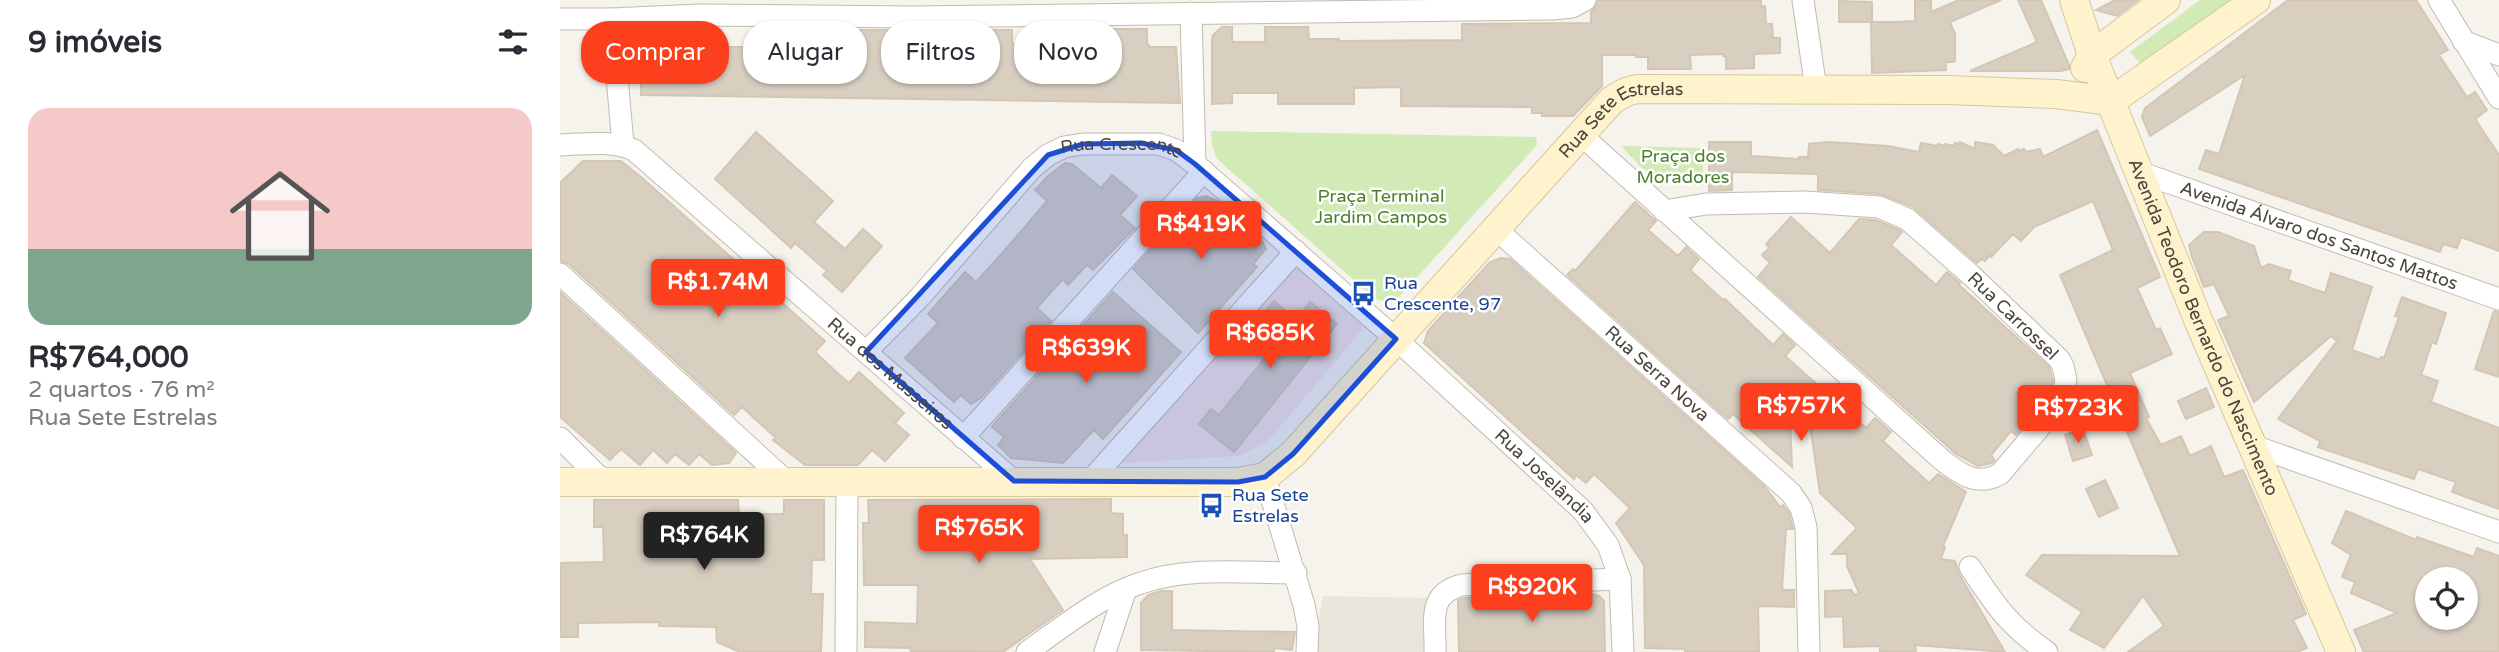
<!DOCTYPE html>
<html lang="pt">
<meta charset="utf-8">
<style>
:root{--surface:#fff;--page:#f2f2f3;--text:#2b2b33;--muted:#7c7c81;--accent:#fc3f1d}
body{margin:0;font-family:"Varela Round",sans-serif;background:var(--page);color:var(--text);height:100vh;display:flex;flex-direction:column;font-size:26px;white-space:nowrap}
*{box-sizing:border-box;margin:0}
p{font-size:23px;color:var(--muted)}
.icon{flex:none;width:38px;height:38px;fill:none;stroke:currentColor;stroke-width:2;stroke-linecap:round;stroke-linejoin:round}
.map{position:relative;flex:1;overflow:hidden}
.drawer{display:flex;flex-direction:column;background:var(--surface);width:560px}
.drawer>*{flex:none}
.hud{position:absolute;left:21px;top:21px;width:665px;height:63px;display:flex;gap:14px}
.buttons{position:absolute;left:1855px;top:567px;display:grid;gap:14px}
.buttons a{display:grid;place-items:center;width:63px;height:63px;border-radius:50%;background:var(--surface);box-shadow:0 2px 5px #0004;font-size:35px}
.price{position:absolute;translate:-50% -60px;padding:0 16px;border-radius:7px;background:var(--accent);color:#fff;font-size:23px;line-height:46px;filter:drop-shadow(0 2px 4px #0008)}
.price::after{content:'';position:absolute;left:50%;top:42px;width:21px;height:16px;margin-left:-10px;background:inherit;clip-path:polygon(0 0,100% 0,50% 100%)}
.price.active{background:#222;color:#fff}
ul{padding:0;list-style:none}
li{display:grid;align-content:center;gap:14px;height:371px;padding:0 28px}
li span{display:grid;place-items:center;height:217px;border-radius:21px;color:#555}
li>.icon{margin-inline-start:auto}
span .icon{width:126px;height:126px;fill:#fffc;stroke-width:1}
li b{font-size:30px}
h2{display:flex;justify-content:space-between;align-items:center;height:84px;padding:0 28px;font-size:30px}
.chip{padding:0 24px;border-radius:28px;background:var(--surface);box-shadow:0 2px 5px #0004;font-size:24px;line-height:63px}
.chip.active{background:var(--accent);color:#fff}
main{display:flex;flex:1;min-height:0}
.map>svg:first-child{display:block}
.residential{fill:#eae5da}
.medical{fill:#f6e3e0}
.green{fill:#d2eab5}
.building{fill:#d8cfc1;stroke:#d3c7b4;stroke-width:2;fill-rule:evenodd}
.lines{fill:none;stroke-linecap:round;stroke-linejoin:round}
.street-casing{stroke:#c2bbae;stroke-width:23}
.secondary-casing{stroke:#d6c79b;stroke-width:30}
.street{stroke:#fff;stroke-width:21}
.secondary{stroke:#fff3cd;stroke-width:28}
.marked{fill:#1d4ed8;fill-opacity:0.2;stroke:#1d4ed8;stroke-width:5;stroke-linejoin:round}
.labels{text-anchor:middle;stroke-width:5;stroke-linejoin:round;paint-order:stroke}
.street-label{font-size:18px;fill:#4b4439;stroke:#fff}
.park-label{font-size:18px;fill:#4a7f2a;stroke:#fff}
.transit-label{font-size:18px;fill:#164399;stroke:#fff;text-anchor:start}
</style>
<main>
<section class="drawer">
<h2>9 imóveis<svg class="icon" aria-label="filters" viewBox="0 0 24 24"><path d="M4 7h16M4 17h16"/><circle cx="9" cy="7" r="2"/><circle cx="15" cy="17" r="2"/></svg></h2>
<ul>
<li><span style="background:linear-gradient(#f6c9c9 65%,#7fa58c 0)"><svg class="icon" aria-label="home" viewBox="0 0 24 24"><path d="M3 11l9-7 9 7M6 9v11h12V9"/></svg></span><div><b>R$764,000</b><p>2 quartos · 76 m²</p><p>Rua Sete Estrelas</p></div></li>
</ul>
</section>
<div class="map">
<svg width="1939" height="652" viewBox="0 0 1939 652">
<rect width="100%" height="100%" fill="#f6f3ec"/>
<!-- residential -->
<path class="residential" d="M 763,596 L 867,598 L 866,652 L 753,652 Z"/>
<!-- medical -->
<path class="medical" d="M 734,265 L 801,325 L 803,329 L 708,441 L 679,456 L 565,463 L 561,461 Z"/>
<!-- green -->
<path class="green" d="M 1640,0 L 1680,0 L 1587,70 L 1570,52 Z
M 651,131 L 976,137 L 977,145 L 841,295 C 832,302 823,303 813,297 L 656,158 L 652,144 Z
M 1061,146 L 1143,148 L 1143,185 C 1102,185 1088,177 1061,146 Z"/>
<!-- building -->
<path class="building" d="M 1038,0 L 1201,0 L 1201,7 L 1205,6 L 1206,24 L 1212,24 L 1213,38 L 1220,38 L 1220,53 L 1194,54 L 1194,68 L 1166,69 L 1166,57 L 1163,56 L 1163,54 L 1130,55 L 1131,69 L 1088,69 L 1088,57 L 1076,57 L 1076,55 L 1042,55 L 1042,86 L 1013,116 L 982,116 L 982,113 L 972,113 L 972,107 L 841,106 L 841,87 L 794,88 L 794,104 L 718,104 L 718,93 L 672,93 L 672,103 L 652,104 L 652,40 L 653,35 L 662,27 L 672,27 L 672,42 L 705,42 L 705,27 L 748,27 L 749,39 L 779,39 L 779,41 L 902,40 L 902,24 L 1031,23 L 1031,12 L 1036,6 Z
M 1355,0 L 1371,0 L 1371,12 L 1399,0 L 1441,0 L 1390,22 L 1395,34 L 1395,60 L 1394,62 L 1386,62 L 1386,70 L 1312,73 L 1311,22 L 1279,22 L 1279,1 L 1312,2 L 1312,22 L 1333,22 L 1355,21 Z
M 1458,0 L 1481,0 L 1509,65 L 1509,69 L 1501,71 L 1410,71 L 1477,42 Z
M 1555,0 L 1578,0 L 1557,16 L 1536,10 Z
M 1728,0 L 1856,0 L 1888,50 L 1879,55 L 1907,97 L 1915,92 L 1927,110 L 1915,119 L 1939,155 L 1939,251 L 1901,237 L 1897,248 L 1883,244 L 1880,252 L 1639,169 L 1646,150 L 1659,154 L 1685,75 L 1590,136 L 1582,117 L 1585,108 Z
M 543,29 L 587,29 L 587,44 L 589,45 L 589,47 L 616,47 L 620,103 L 81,95 L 80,48 L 85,38 L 95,33 L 157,32 L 157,47 L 192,47 L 192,32 L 208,31 L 208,46 L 219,47 L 272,46 L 271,30 L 452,30 L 452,44 L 544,43 Z
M 1537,130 L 1600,277 L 1577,288 L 1596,330 L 1600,328 L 1612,354 L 1570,373 L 1589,417 L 1586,418 L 1601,445 L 1621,436 L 1630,456 L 1651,446 L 1664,477 L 1683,470 L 1746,614 L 1733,620 L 1747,648 L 1737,652 L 1568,652 L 1604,626 L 1583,596 L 1544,648 L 1510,630 L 1522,612 L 1466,575 L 1482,555 L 1620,556 L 1500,275 L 1553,250 L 1533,201 L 1474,227 L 1461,241 L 1453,234 L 1431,257 L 1430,255 L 1425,261 L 1422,259 L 1417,263 L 1353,207 L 1320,194 L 1258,190 L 1258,174 L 1172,172 L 1172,190 L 1149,191 L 1149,142 L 1191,142 L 1191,156 L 1239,159 L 1239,157 L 1248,157 L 1249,144 L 1268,142 L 1328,146 L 1359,152 L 1361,143 L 1377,146 L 1378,144 L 1385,146 L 1385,144 L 1394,146 L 1395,143 L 1400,144 L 1400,142 L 1415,149 L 1415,142 L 1433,145 L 1444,156 L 1458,149 L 1458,151 L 1464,149 L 1466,152 L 1480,149 L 1483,157 Z
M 196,132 L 273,201 L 254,222 L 285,249 L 303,229 L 322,246 L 282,292 L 263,275 L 267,271 L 235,243 L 231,248 L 155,179 Z
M 23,161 L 61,161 L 81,177 L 265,341 L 255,352 L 273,369 L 289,383 L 299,372 L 344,413 L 335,423 L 349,435 L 325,461 L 312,450 L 298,465 L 245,465 L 213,440 L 216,438 L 182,407 L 174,415 L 9,264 L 0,261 L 0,183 Z
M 505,163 L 512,164 L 541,188 L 552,175 L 577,196 L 560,215 L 575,228 L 533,270 L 527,265 L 508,285 L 503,279 L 491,292 L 477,308 L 491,321 L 421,398 L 411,404 L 401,395 L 394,402 L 345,358 L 378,323 L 368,314 L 405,272 L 416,282 L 445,250 L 487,201 L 475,190 L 489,175 Z
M 646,196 L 657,201 L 680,221 L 702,241 L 706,249 L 693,264 L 697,267 L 638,333 L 573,269 L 637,198 Z
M 1075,202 L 1096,221 L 1088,230 L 1118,256 L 1126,247 L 1139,259 L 1130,270 L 1163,300 L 1165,299 L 1213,345 L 1223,334 L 1235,345 L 1225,356 L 1306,428 L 1315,418 L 1331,432 L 1323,441 L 1369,483 L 1378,474 L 1406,492 L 1383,546 L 1385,547 L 1381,559 L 1395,561 L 1399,574 L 1445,652 L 1355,645 L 1356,652 L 1320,652 L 1320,646 L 1284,647 L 1283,616 L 1265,617 L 1265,591 L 1291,590 L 1295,595 L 1299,593 L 1287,566 L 1287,554 L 1272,554 L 1297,528 L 1260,493 L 1249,418 L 1230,420 L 1232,467 L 1173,414 L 1168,419 L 1007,275 L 1013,269 L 1015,271 Z
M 1231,217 L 1270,253 L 1299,219 L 1316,220 L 1340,230 L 1342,232 L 1331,245 L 1376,285 L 1387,272 L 1400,283 L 1398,284 L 1489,367 L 1493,380 L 1490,395 L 1456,435 L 1451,431 L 1431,455 L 1435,460 L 1432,463 L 1418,466 L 1396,454 L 1198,277 L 1210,263 L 1202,255 L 1209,248 L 1206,244 Z
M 1644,232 L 1658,232 L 1694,246 L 1701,268 L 1709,264 L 1731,271 L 1728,280 L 1765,293 L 1771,273 L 1812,287 L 1792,350 L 1820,360 L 1821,357 L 1824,358 L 1839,317 L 1835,316 L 1842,297 L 1886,313 L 1876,344 L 1872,342 L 1861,375 L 1878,381 L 1871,402 L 1939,428 L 1939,509 L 1892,492 L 1896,482 L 1858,469 L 1854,479 L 1758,447 L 1760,441 L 1718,419 L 1777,341 L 1771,336 L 1694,402 L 1658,320 L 1669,316 L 1654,284 L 1644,287 L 1632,257 L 1629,245 Z
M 941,258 L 950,259 L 1205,487 L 1220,507 L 1223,505 L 1229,513 L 1233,529 L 1226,529 L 1222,590 L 1234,590 L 1234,607 L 1198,606 L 1199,652 L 1125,652 L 1125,649 L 1085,648 L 1084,565 L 1056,523 L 1070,508 L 1034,474 L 1026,483 L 1016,475 L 1014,479 L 864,343 L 868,331 L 901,294 L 930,262 Z
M 0,292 L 176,453 L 169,463 L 152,465 L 139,454 L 129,465 L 115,454 L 107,463 L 93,450 L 80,465 L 61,449 L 50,460 L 0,417 Z
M 553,292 L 621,352 L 543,439 L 534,430 L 503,463 L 451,458 L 438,445 L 444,437 L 432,427 L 433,425 Z
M 714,301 L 736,320 L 750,302 L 777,324 L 674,452 L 639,424 L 651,409 L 659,415 L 710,352 L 687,333 Z
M 1934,311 L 1939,312 L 1939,377 L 1915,369 Z
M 1646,388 L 1654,407 L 1626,419 L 1618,401 Z
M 1523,429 L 1532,455 L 1513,461 L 1505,435 Z
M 1545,480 L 1558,508 L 1539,517 L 1526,489 Z
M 551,499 L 551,513 L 563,514 L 563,535 L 567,535 L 567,557 L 470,559 L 503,610 L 443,652 L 351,651 L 350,648 L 305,647 L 305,622 L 357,624 L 358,585 L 304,585 L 303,523 L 309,523 L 308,500 Z
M 34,500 L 178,500 L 179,514 L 224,514 L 224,500 L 264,500 L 264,560 L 252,560 L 251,594 L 263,594 L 261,652 L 180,652 L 157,642 L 156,627 L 99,626 L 99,622 L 18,623 L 18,637 L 0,637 L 0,563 L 44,562 L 43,527 L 34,527 Z
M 1786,511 L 1856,540 L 1857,537 L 1914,557 L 1917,548 L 1939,556 L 1939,652 L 1804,652 L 1794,630 L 1837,613 L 1791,593 L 1795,582 L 1782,577 L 1791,555 L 1772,543 ZM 1867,579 L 1906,579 L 1906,618 L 1867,618 L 1867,611 L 1862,609 L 1867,593 Z
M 601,591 L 612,591 L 612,630 L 735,632 L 732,650 L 714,648 L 714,652 L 581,650 L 581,603 L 588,595 Z
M 1031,594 L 1039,596 L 1044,601 L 1045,652 L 899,652 L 898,600 L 905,598 L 994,595 L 1004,595 L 1004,600 Z"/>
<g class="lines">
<defs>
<g id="street">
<path d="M 1243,0 L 1256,89"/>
<path d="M 1879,0 L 1939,98"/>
<path d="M 631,13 L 635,164"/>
<path d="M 0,19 L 52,19 L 138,15 L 352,17 L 992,9 L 1012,7 L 1025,0"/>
<path d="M 52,19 L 63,145"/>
<path d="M 1903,41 L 1939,55"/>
<path d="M 1021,135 L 1382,460 C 1400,474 1417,487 1440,474 L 1502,401 L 1506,380 L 1503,366 L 1499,359 L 1412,276 L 1347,219 L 1319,207 L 1245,202 L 1146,204 L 1104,211"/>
<path id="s1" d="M 0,145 C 25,144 51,140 74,150 L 454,481"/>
<path id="s2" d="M 1579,172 L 1939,299"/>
<path id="s3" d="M 937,230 L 1231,493 L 1241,508 L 1246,527 L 1249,652"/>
<path d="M 0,274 L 226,481"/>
<path id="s4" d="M 306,352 L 360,297 L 472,168 L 488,155 L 504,147 L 523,144 L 599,144 L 616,150 L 635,164 L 836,339 L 1023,511 L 1048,545 L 1060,579 L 1063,652"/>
<path d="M 0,438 L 44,482"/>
<path d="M 403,438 L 644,171"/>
<path d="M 1691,445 L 1939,532"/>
<path d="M 705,477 L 744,605 L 748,626 L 747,652"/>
<path d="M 530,481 L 736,251"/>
<path d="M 1410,567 C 1436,606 1447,624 1487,652"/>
<path d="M 286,652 L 287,481"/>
<path d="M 467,652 C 503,627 540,596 581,583 C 630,566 685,573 736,573"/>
<path d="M 545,652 L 566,589"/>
<path d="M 875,652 C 876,622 866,594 902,585 L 1060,579"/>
</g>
<g id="secondary">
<path id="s5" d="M 1514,0 L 1532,55 L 1639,322 L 1781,652"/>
<path d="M 1525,68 L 1532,55 L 1606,0"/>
<path id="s6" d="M 0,482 L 678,482 L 705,477 L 733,454 L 1052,100 L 1066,92 L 1077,89 L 1387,90 L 1496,94 L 1551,101 L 1696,0"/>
</g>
</defs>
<!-- street casing -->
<use href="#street" class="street-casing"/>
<!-- secondary casing -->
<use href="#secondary" class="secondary-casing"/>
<!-- street -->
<use href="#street" class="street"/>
<!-- secondary -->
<use href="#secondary" class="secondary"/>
</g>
<!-- marked area -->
<path class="marked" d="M 581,143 L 616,150 L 635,164 L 836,339 L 733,454 L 705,477 L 678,482 L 454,481 L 306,352 L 488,155 L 523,144 Z"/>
<!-- icons -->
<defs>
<symbol id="bus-bare" viewBox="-9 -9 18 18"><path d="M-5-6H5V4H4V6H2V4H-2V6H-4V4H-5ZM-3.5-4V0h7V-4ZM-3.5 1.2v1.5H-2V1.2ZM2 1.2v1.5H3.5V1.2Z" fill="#1a4fb4" stroke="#fff" stroke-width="2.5" paint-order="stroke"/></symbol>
</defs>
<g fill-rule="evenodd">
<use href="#bus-bare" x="786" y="276" width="35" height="35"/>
<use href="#bus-bare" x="634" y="488" width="35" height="35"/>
</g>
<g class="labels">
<!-- street labels -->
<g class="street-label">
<text dy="6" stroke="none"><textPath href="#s6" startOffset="1218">Rua Sete Estrelas</textPath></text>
<text dy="6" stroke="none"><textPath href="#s4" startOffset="345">Rua Crescente</textPath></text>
<text dy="6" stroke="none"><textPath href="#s2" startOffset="191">Avenida Álvaro dos Santos Mattos</textPath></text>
<text transform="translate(1453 316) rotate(44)" y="6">Rua Carrossel</text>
<text dy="6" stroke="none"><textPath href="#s5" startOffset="352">Avenida Teodoro Bernardo do Nascimento</textPath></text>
<text dy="6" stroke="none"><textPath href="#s3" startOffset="215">Rua Serra Nova</textPath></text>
<text dy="6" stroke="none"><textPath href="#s1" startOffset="415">Rua dos Masseiros</textPath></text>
<text dy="6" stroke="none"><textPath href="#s4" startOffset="892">Rua Joselândia</textPath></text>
</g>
<!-- park labels -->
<g class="park-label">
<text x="1123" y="162">Praça dos<tspan x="1123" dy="21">Moradores</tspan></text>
<text x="821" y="202">Praça Terminal<tspan x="821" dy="21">Jardim Campos</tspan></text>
</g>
<!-- transit labels -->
<g class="transit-label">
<text x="824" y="289">Rua<tspan x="824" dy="21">Crescente, 97</tspan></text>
<text x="672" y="501">Rua Sete<tspan x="672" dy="21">Estrelas</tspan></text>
</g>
</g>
</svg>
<div class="buttons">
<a><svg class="icon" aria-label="locate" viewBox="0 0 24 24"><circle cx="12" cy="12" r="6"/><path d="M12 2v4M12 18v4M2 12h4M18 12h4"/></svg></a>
</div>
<b class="price" style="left:641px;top:261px">R$419K</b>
<b class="price" style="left:158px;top:319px">R$1.74M</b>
<b class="price" style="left:710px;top:370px">R$685K</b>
<b class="price" style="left:526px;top:385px">R$639K</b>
<b class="price" style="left:1241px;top:443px">R$757K</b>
<b class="price" style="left:1518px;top:445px">R$723K</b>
<b class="price" style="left:419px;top:565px">R$765K</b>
<b class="price active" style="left:144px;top:572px">R$764K</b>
<b class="price" style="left:972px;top:624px">R$920K</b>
<div class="hud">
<a class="chip active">Comprar</a>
<a class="chip">Alugar</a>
<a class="chip">Filtros</a>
<a class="chip">Novo</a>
</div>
</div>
</main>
